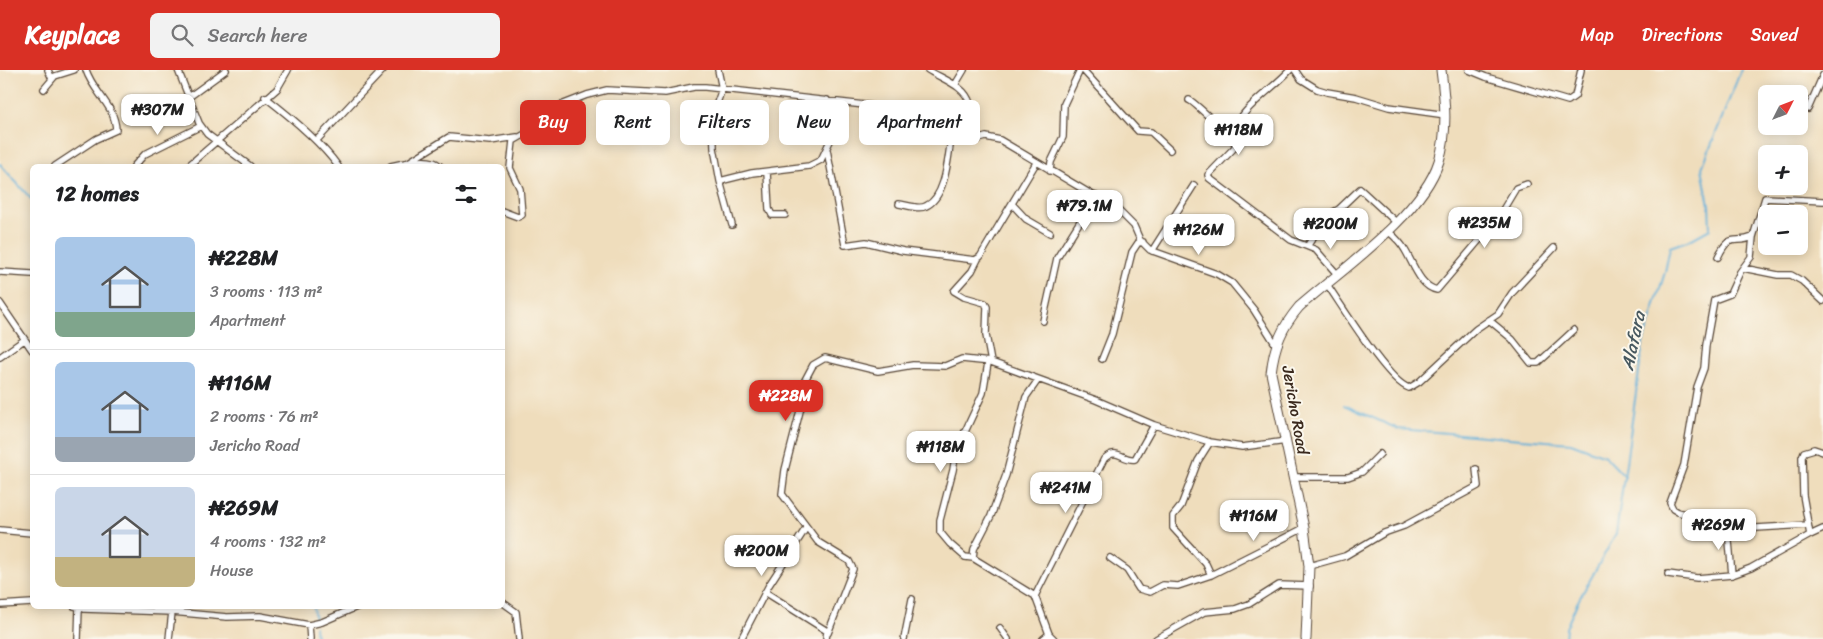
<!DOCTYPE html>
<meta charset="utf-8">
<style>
:root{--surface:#fff;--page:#f2f2f2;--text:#202124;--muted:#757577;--line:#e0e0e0;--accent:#d93025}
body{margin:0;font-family:Sriracha,sans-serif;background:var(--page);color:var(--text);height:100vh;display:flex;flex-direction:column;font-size:19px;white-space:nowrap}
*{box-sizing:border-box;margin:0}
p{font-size:16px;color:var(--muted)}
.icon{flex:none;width:28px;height:28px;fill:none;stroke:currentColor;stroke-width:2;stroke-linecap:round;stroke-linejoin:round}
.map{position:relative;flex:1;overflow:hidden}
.drawer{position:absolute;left:30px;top:94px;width:475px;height:445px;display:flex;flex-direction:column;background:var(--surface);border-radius:8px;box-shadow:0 2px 12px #0003}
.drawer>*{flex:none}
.banner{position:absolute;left:520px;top:30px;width:475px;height:45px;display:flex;gap:10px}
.needle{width:32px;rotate:48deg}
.fabs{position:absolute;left:1758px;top:15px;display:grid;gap:10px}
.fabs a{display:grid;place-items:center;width:50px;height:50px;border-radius:8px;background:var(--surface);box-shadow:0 2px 12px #0003;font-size:25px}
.price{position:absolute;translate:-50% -42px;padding:0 11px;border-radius:10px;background:#fff;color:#222;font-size:16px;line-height:32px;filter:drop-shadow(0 1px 2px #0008)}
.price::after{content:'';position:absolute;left:50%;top:30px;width:15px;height:11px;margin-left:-8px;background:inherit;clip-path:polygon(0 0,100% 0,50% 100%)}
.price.current{background:var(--accent);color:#fff}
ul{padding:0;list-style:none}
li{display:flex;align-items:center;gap:15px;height:125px;padding:0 25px}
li+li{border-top:1px solid var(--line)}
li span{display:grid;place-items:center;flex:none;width:140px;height:100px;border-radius:8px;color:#555}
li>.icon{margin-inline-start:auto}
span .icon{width:60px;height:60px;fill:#fffc;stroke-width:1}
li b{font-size:21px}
h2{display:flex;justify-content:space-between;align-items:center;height:60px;padding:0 25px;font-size:21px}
.pill{padding:0 18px;border-radius:8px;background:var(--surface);box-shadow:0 2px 12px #0003;font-size:18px;line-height:45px}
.pill.current{background:var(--accent);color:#fff}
header{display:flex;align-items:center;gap:30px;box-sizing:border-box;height:70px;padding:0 25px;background:var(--accent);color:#fff}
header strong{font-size:24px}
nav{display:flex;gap:28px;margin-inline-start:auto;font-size:18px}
.search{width:350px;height:45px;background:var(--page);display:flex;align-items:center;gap:12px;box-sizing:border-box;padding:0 18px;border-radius:8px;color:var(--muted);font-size:19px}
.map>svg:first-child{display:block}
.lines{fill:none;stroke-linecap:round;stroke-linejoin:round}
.stream{stroke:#5dadd7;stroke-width:2}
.street-casing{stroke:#564536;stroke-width:8}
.secondary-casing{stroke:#564536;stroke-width:11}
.street{stroke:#fff;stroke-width:5.5}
.secondary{stroke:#fff;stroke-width:9}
.labels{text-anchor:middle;stroke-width:4;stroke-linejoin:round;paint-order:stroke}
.street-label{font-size:16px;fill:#3b2a1e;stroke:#fbf7ec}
.water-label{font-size:18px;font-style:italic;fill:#47585f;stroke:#fbf7ec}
</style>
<header>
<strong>Keyplace</strong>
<div class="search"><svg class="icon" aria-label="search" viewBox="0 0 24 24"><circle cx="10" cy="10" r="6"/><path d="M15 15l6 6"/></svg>Search here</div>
<nav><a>Map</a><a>Directions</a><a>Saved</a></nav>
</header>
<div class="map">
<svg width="1823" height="569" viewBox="0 0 1823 569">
<rect width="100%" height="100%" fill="#fbf7ec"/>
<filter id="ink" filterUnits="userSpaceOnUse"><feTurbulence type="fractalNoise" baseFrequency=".02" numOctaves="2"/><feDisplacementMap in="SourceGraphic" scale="10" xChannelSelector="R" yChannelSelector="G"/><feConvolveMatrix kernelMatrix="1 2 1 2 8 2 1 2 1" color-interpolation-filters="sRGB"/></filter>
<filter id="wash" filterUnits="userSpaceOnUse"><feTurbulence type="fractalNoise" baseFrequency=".0096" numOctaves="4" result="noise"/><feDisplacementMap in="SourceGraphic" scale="20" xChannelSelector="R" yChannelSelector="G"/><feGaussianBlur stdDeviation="1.12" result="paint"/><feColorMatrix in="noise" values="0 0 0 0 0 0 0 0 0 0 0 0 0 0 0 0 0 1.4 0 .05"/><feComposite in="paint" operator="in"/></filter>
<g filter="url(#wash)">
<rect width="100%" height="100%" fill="#efddbc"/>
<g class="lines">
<!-- stream -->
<path class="stream" d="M 0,94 L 32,130
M 1344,335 L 1398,359 L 1571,373 L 1605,386 L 1625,407
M 313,536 L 315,551
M 315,556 L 316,569
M 1565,569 L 1566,558 L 1577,533 L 1616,464 L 1643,273 L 1665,202 L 1670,177 L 1690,170 L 1710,159 L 1709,135 L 1702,98 L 1741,0"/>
</g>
</g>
<g filter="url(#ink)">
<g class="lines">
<defs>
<path id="street" d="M 48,0 L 52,9
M 178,0 L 199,53 L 207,64 L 250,96
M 718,0 L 722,19 L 713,44 L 714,78 L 720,111 L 732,155
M 928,0 C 942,9 966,16 970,34 C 973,47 973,57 979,69
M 1083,0 L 1138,61 L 1151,62 L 1170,80
M 1295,0 L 1301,9 L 1317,19 L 1327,22 L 1356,27 L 1389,37 L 1446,45
M 1469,0 L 1486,7 L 1568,31 L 1575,26 L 1581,0
M 955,15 L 964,0
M 44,19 L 55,6 L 74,0
M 189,27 L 226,0
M 265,27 C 291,47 319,70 338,96
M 1189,30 C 1193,31 1231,67 1235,73 L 1235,77 L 1208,105 L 1209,108 L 1291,170 L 1316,180 L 1337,204
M 1808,39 L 1823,5
M 1230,67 C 1240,38 1271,21 1290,0
M 316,71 L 383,0
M 827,80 L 845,175 L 866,172 L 903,181 L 975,190 L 980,187 L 1036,93
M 407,93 L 449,67 L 490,71 L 517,67
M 55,96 L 96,69 L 116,60 C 115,35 93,22 86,0
M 134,96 L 145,84 L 201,56
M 188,96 L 277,19 L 288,0
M 391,96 C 404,93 431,86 440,96
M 1050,101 L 1051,92 L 1063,67 L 1064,34 L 1080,0
M 767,102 L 769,139 L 772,145 L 785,145
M 720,111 L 752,103 L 809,96 L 821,90 L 830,71 L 827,30
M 899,134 C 907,135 919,140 926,136 C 946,127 948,87 951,69
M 1012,134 L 1026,149 L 1050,163
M 502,141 L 518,147 L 522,145 L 520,119 L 510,98 L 513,71 L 539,56 L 551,39 L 587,25 L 607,20 L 665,23 L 694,17 L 705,17 L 891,38 L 951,69 L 972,71 L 986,67 L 1000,70 L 1118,140 L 1134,156 L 1140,170 L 1150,180 L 1217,204 L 1232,213 L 1254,240 L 1276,275
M 1389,162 C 1395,167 1401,173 1405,180 C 1413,193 1420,217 1437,220 L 1498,148 L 1516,118 L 1527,114
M 1753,167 L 1751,187 L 1740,202 L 1730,224 L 1714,230 L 1706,275 L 1704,298 L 1697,317 L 1684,395 L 1670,433 L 1673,439 L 1678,442 L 1739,459 L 1807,455
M 1308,175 L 1328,145 L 1339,139 L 1360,119 L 1397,153
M 1152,181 L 1194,115
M 1718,187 C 1730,161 1735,175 1753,167 L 1765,128 L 1823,131
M 978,189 L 972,201 L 954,221 L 964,227 L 985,233 L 987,237 L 986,265 L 991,292
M 1743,198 L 1778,205 L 1791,205 L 1802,211 L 1823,231
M 0,202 L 32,204
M 1326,213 C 1341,234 1388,312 1409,318 L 1419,312 L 1476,259 L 1498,244 L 1512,223 L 1554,178
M 0,233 L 32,280
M 1489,250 L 1512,269 L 1531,293 L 1538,293 L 1574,260
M 1043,251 L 1057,188 L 1096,126
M 0,287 L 24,270
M 1102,289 L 1112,264 L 1132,182 L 1138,173 L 1143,172
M 988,293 L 983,323 L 956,381 L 953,400 L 940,450 L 940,462 L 950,474 L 965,487 L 973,488 L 1035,526 L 1104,389 C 1117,376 1122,391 1135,389 L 1154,355
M 1210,372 L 1198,391 L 1181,436 L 1173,446 L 1173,458 L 1206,494 L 1211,505
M 1292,407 L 1348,407 L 1362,402 L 1380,384
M 1730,457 L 1729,471 L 1732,505
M 0,460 L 32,463
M 1810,465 L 1823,459
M 973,488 L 974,479 L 991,446 L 1006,405 L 1026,327 L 1038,310
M 1110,488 L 1127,500 L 1139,519 L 1150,522 L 1163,515 L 1178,516 L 1211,505 L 1304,458
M 1309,496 L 1345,486 L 1384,463 L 1404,456 L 1478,416 L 1476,399
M 1668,504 L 1697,508 L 1732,505 L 1751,498 L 1810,465 L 1803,425 L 1802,387 L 1804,382 L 1814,379 L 1823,382
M 765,522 L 827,561 L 826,569
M 1035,526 L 1049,564 L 1054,569
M 502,532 L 516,542 L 519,569
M 0,535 L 32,533
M 74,536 L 79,537 L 78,569
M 79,536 L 84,539 L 172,542 L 169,569
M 172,542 L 227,547 L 260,546 L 309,555 L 322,552 L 359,536
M 309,555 L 310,569
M 1000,558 L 1008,569
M 828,563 L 853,499 L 849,491 L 818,472 L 782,424 L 785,400 L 801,337 L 805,310 L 813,295 L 825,288 L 878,301 L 913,295 L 945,296 L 962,289 L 991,292 L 1096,330 L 1154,355 L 1210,372 L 1242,377 L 1287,371
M 741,569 L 769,515 L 806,458
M 904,569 L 912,529
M 1043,569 L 1049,564
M 1156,569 L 1204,542 L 1235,539 L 1249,534 L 1279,515 L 1310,516"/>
<path id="secondary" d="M 1306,569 L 1309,496 L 1304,458 L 1271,303 C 1274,276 1282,257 1299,237 C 1341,200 1422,145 1439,91 C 1448,61 1445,31 1441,0"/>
</defs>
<!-- street casing -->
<use href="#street" class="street-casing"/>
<!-- secondary casing -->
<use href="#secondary" class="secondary-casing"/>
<!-- street -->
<use href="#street" class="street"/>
<!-- secondary -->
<use href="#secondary" class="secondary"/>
</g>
</g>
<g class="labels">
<!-- street labels -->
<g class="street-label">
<text transform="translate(1296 340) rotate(80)" y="6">Jericho Road</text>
</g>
<!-- water labels -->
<g class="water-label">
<text transform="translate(1633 271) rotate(-78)" y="6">Alafara</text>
</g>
</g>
</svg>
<div class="fabs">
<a><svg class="needle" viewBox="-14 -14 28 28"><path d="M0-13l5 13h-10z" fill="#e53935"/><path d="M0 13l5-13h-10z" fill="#757577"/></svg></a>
<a>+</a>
<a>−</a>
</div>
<b class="price" style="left:158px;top:66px">₦307M</b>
<b class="price" style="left:1239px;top:86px">₦118M</b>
<b class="price" style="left:1085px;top:162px">₦79.1M</b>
<b class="price" style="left:1485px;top:179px">₦235M</b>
<b class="price" style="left:1331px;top:180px">₦200M</b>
<b class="price" style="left:1199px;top:186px">₦126M</b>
<b class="price current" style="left:786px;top:352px">₦228M</b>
<b class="price" style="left:941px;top:403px">₦118M</b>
<b class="price" style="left:1066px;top:444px">₦241M</b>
<b class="price" style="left:1254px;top:472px">₦116M</b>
<b class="price" style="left:1719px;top:481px">₦269M</b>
<b class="price" style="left:762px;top:507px">₦200M</b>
<div class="banner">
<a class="pill current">Buy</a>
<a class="pill">Rent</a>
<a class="pill">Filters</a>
<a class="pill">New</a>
<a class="pill">Apartment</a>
</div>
<section class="drawer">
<h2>12 homes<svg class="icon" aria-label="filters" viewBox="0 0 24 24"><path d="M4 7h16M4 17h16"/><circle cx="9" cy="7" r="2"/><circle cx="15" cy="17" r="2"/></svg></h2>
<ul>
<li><span style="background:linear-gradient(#a9c7e8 75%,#7fa58c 0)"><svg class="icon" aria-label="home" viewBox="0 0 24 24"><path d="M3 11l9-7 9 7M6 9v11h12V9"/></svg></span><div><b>₦228M</b><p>3 rooms · 113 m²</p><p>Apartment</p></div></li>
<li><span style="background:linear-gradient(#a9c7e8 75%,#9aa5b1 0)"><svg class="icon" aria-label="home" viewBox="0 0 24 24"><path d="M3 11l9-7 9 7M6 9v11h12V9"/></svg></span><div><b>₦116M</b><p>2 rooms · 76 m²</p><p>Jericho Road</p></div></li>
<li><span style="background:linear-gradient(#c9d6e8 70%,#c2b280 0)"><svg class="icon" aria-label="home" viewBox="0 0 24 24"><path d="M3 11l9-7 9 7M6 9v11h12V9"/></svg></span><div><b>₦269M</b><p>4 rooms · 132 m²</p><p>House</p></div></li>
</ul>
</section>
</div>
